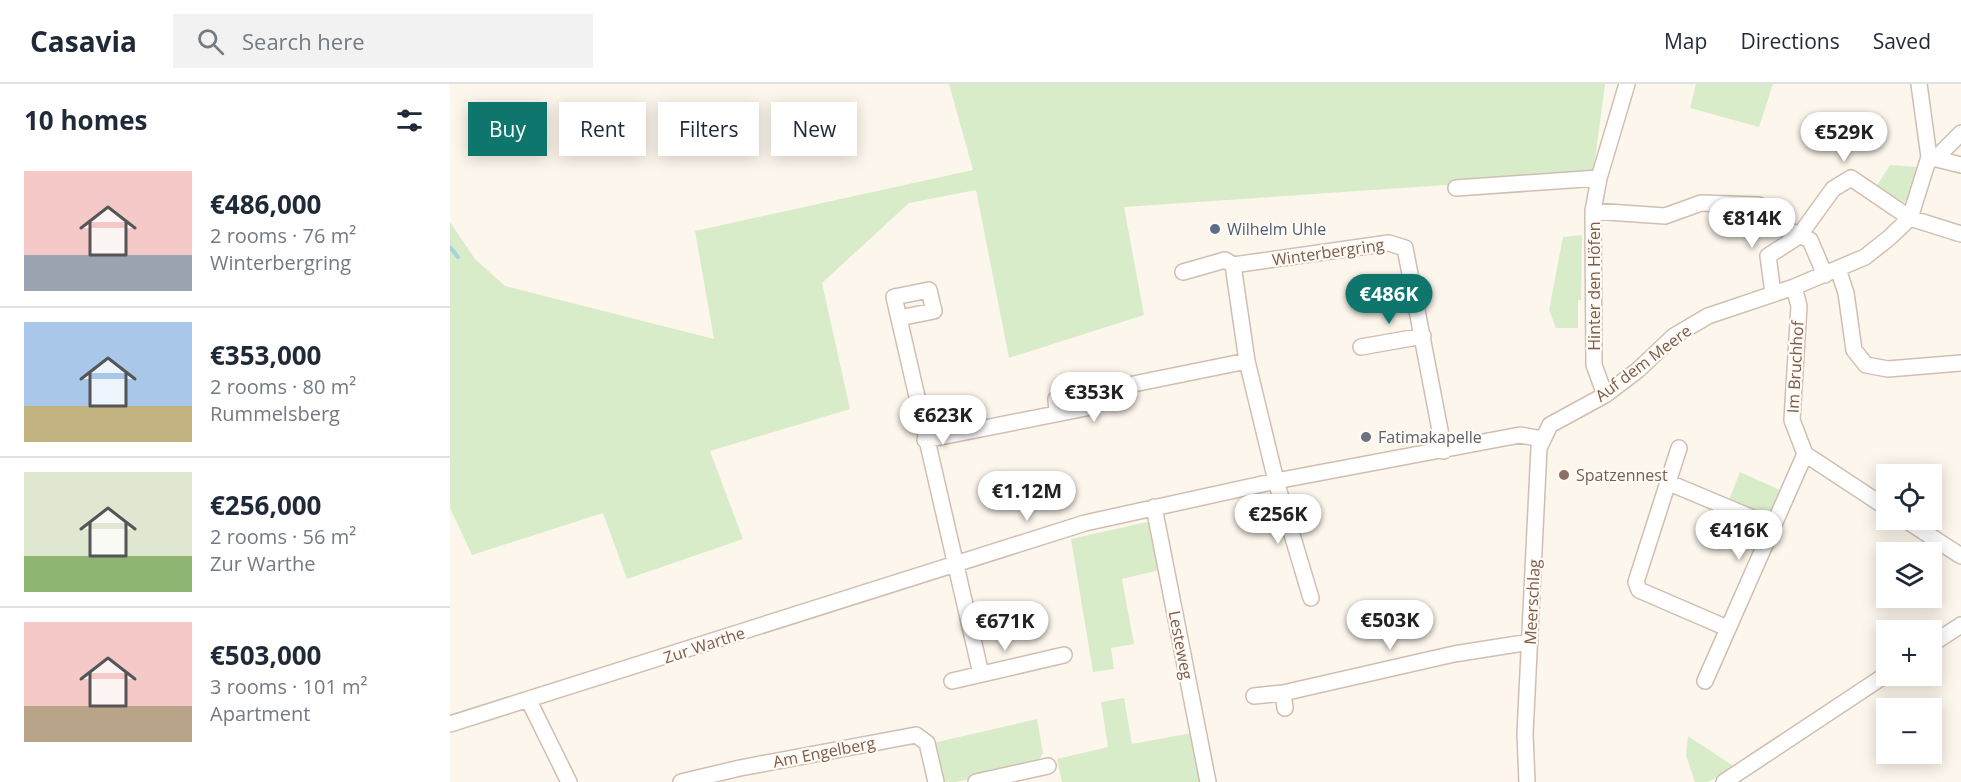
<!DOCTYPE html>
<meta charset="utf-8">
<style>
:root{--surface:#fff;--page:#f2f2f3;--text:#1f2937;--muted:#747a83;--line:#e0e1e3;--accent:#0f766e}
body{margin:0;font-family:"Open Sans",sans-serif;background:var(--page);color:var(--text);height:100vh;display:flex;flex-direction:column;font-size:22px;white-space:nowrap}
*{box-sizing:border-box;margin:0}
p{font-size:20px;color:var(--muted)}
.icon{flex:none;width:33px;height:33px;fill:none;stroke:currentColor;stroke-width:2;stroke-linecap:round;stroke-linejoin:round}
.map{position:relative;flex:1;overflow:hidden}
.sheet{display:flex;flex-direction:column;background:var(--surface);width:450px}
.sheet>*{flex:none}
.banner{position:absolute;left:18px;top:18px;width:570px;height:54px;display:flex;gap:12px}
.fabs{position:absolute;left:1426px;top:380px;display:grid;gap:12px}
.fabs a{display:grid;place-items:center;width:66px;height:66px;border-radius:0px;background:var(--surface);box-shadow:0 3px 15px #0003;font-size:30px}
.price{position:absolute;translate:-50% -51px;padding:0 14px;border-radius:21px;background:#fff;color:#222;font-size:20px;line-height:39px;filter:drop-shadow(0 2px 3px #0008)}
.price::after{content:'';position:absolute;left:50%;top:36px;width:18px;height:14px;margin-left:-9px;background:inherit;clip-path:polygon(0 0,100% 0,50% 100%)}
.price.current{background:var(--accent);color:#fff}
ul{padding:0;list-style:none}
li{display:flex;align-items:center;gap:18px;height:150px;padding:0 24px}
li+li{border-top:2px solid var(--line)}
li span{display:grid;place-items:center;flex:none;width:168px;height:120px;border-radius:0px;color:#555}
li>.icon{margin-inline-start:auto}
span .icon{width:72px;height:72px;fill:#fffc;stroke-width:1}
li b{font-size:26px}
h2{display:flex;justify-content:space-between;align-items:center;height:72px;padding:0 24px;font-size:26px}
.pill{padding:0 21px;border-radius:0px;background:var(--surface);box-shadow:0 3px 15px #0003;font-size:21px;line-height:54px}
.pill.current{background:var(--accent);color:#fff}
header{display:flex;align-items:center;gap:36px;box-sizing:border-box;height:84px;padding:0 30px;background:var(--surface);border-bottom:2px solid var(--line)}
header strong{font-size:28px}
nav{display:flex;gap:33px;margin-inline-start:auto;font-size:21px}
.search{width:420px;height:54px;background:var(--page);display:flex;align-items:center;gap:15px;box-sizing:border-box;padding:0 21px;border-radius:0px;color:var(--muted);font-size:22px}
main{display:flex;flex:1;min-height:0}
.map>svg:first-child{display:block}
.green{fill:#d8ecc9}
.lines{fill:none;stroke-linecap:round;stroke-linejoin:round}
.stream{stroke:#a5d3da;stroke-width:4}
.minor-casing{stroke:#d1beb0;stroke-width:18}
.minor{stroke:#fff;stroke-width:15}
.service-dot{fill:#5c6f8a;stroke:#fffaf3;stroke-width:2}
.worship-dot{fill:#6b7280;stroke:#fffaf3;stroke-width:2}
.education-dot{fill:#8d6e63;stroke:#fffaf3;stroke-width:2}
.labels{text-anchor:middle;stroke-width:4.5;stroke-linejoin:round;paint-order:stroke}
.service-label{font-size:16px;fill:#4e5e75;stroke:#fffaf3;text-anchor:start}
.street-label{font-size:16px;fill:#7a5c4d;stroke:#fffaf3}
.worship-label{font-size:16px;fill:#5b616d;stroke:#fffaf3;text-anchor:start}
.education-label{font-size:16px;fill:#785e54;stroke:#fffaf3;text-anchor:start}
</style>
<header>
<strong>Casavia</strong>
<div class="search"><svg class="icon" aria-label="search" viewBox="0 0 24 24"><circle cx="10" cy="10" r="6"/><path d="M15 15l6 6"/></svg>Search here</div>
<nav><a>Map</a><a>Directions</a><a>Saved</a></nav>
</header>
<main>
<section class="sheet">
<h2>10 homes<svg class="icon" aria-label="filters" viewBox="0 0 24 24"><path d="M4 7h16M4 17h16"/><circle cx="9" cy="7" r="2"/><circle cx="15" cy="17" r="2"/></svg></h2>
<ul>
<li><span style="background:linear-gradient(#f6c9c9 70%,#9aa5b1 0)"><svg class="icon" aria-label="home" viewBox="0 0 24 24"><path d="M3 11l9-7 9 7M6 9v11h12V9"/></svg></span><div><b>€486,000</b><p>2 rooms · 76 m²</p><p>Winterbergring</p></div></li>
<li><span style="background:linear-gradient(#a9c7e8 70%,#c2b280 0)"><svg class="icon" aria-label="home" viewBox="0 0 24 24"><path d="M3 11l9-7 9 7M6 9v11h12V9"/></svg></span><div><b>€353,000</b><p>2 rooms · 80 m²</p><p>Rummelsberg</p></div></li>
<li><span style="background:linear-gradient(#dfe7d0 70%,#8fb573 0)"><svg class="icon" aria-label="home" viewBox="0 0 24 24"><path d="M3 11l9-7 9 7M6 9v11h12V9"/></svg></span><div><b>€256,000</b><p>2 rooms · 56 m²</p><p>Zur Warthe</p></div></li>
<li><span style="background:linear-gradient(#f6c9c9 70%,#b9a48a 0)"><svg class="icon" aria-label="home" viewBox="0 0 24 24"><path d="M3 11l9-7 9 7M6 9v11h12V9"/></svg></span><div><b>€503,000</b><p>3 rooms · 101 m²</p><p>Apartment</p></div></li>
</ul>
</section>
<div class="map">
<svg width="1511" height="698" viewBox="0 0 1511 698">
<rect width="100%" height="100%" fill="#fdf6ec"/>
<!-- green -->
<path class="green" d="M 499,0 L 1155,0 L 1143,91 L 674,123 L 694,231 L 559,274 L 526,106 L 459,119 L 372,199 L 400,325 L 260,367 L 293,455 L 177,495 L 153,429 L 22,471 L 0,424 L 0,138 L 25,175 L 55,202 L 264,255 L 245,147 L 523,86 Z
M 1246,0 L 1323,0 L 1309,43 L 1240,24 Z
M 1440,81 L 1467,83 L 1458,117 L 1454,118 L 1426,103 Z
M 1132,151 L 1131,216 L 1128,216 L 1128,244 L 1106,244 L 1099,226 L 1113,153 Z
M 1290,388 L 1332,407 L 1324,427 L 1316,431 L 1279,416 Z
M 697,438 L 703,440 L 710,486 L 672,495 L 684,560 L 661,564 L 664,585 L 643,588 L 621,455 Z
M 674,614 L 682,660 L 742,649 L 752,698 L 612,698 L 607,675 L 658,663 L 651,618 Z
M 587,635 L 593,669 L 586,680 L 506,698 L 496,698 L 491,693 L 483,659 Z
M 1238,652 L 1285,683 L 1258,698 L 1245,698 L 1236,671 Z"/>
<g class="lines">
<!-- stream -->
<path class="stream" d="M 0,163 L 8,173"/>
<defs>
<path id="minor" d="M 1479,73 L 1511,81
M 1485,75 L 1511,49
M 1006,104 L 1149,94
M 1143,127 L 1215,132 L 1251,119 L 1309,121 L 1338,146 L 1360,156 L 1375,191
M 1388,185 L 1396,209 L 1404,266 L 1416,281 L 1438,285 L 1511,279
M 733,188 L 775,176 L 783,181
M 1344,203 L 1349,222 L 1342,336 L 1355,370 L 1437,424
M 1323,209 L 1318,172 L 1349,152 L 1383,105 L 1401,94 L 1460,134 L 1511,150
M 449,234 L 484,227 L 479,206 L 444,213 C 472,339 503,464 531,590
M 911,263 L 973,252
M 1155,311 L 1144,281 L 1143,127 L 1149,94 L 1177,0
M 607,328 L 606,315 L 639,309
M 475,356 L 641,323 L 639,309 L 797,277
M 1229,364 L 1186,498 L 1189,506 L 1277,544
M 1217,398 L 1322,442
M 704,423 L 758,698
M 1454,435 L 1511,472
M 861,514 L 826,397 L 797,277 L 783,181 L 939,159 L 955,164 L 994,367
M 1482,560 L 1511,541
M 502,597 L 614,571
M 1255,597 L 1355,370
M 833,609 L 835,624
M 804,612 L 833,609 L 1004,570 L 1080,558
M 79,617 L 119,698
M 0,640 L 635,439 L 826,397 L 1070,351 L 1092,355
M 231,698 L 290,684 L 466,651 L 477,659 L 486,698
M 526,698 L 598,682
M 1077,698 L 1075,650 L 1089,364 L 1100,341 L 1155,311 L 1188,286 L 1224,252 L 1258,232 L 1344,203 L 1415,173 L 1439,154 L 1460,134 L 1479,73 L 1469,0
M 1274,698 L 1437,590"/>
</defs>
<!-- minor casing -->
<use href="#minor" class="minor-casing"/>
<!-- minor -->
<use href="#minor" class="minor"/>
</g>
<!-- markers -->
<circle class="service-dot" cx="765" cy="145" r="6"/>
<circle class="worship-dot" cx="916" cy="353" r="6"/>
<circle class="education-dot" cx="1114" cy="391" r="6"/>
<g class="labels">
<!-- service labels -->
<g class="service-label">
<text x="777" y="151">Wilhelm Uhle</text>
</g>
<!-- street labels -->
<g class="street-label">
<text transform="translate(878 168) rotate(-8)" y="6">Winterbergring</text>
<text transform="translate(1144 202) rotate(-90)" y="6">Hinter den Höfen</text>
<text transform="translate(1193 279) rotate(-37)" y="6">Auf dem Meere</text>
<text transform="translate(1345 283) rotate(-87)" y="6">Im Bruchhof</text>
<text transform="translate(1082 518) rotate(-87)" y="6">Meerschlag</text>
<text transform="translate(254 561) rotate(-18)" y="6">Zur Warthe</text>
<text transform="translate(731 561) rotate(79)" y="6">Lesteweg</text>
<text transform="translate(374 668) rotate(-11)" y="6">Am Engelberg</text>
</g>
<!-- worship labels -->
<g class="worship-label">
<text x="928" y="359">Fatimakapelle</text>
</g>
<!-- education labels -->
<g class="education-label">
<text x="1126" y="397">Spatzennest</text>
</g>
</g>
</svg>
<div class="fabs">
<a><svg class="icon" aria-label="locate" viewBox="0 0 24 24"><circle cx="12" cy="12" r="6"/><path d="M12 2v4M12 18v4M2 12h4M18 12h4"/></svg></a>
<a><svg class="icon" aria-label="layers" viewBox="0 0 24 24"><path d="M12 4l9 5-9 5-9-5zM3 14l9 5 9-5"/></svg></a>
<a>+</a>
<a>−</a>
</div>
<b class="price" style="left:1394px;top:79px">€529K</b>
<b class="price" style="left:1302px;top:165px">€814K</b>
<b class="price current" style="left:939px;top:241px">€486K</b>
<b class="price" style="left:644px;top:339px">€353K</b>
<b class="price" style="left:493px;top:362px">€623K</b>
<b class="price" style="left:577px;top:438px">€1.12M</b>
<b class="price" style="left:828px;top:461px">€256K</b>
<b class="price" style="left:1289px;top:477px">€416K</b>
<b class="price" style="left:940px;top:567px">€503K</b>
<b class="price" style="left:555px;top:568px">€671K</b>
<div class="banner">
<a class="pill current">Buy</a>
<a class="pill">Rent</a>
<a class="pill">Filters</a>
<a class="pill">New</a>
</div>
</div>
</main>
